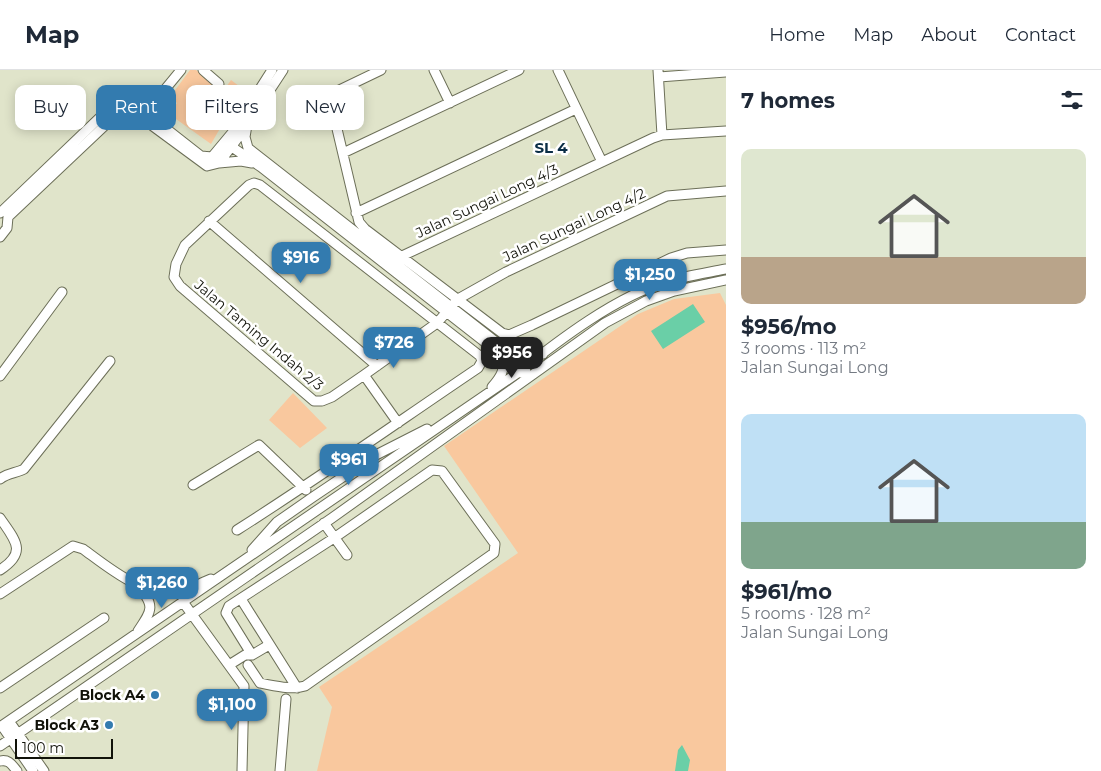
<!DOCTYPE html>
<meta charset="utf-8">
<style>
:root{--surface:#fff;--page:#f6f6f7;--text:#1f2937;--muted:#747a83;--line:#e0e1e3;--accent:#337baf}
body{margin:0;font-family:Montserrat,sans-serif;background:var(--page);color:var(--text);height:100vh;display:flex;flex-direction:column;font-size:19px;white-space:nowrap}
*{box-sizing:border-box;margin:0}
p{font-size:16px;color:var(--muted)}
.icon{flex:none;width:28px;height:28px;fill:none;stroke:currentColor;stroke-width:2;stroke-linecap:round;stroke-linejoin:round}
.map{position:relative;flex:1;overflow:hidden}
.sheet{display:flex;flex-direction:column;background:var(--surface);width:375px}
.sheet>*{flex:none}
.hud{position:absolute;left:15px;top:15px;width:475px;height:45px;display:flex;gap:10px}
.scale{position:absolute;left:15px;bottom:12px;width:98px;box-sizing:border-box;padding-left:5px;border:2px solid #111209;border-top:0;font-size:14px;line-height:18px;white-space:nowrap;color:#111209;-webkit-text-stroke:4px #fff;paint-order:stroke}
.price{position:absolute;translate:-50% -42px;padding:0 11px;border-radius:10px;background:var(--accent);color:#fff;font-size:16px;line-height:32px;filter:drop-shadow(0 1px 2px #0008)}
.price::after{content:'';position:absolute;left:50%;top:30px;width:15px;height:11px;margin-left:-8px;background:inherit;clip-path:polygon(0 0,100% 0,50% 100%)}
.price.on{background:#222;color:#fff}
ul{padding:0;list-style:none}
li{display:grid;align-content:center;gap:10px;height:265px;padding:0 15px}
li span{display:grid;place-items:center;height:155px;border-radius:10px;color:#555}
li>.icon{margin-inline-start:auto}
span .icon{width:90px;height:90px;fill:#fffc;stroke-width:1}
li b{font-size:21px}
h2{display:flex;justify-content:space-between;align-items:center;height:60px;padding:0 15px;font-size:21px}
.chip{padding:0 18px;border-radius:10px;background:var(--surface);box-shadow:0 2px 12px #0003;font-size:18px;line-height:45px}
.chip.on{background:var(--accent);color:#fff}
header{display:flex;align-items:center;gap:30px;box-sizing:border-box;height:70px;padding:0 25px;background:var(--surface);border-bottom:1px solid var(--line)}
header strong{font-size:24px}
nav{display:flex;gap:28px;margin-inline-start:auto;font-size:18px}
main{display:flex;flex:1;min-height:0}
.map>svg:first-child{display:block}
.green{fill:#f9c89e}
.water{fill:#6acfa7}
.lines{fill:none;stroke-linecap:round;stroke-linejoin:round}
.minor-casing{stroke:#6c6f58;stroke-width:11}
.minor{stroke:#fff;stroke-width:9}
.poi-dot{fill:#337baf;stroke:#fff;stroke-width:2}
.labels{text-anchor:middle;stroke-width:5;stroke-linejoin:round;paint-order:stroke}
.street-label{font-size:14px;fill:#111209;stroke:#fff}
.poi-label{font-size:14px;font-weight:bold;fill:#111209;stroke:#fff;text-anchor:end}
.neighbourhood-label{font-size:15px;font-weight:bold;fill:#0a2d46;stroke:#fff}
</style>
<header>
<strong>Map</strong>
<nav><a>Home</a><a>Map</a><a>About</a><a>Contact</a></nav>
</header>
<main>
<div class="map">
<svg width="726" height="701" viewBox="0 0 726 701">
<rect width="100%" height="100%" fill="#e0e4ca"/>
<!-- green -->
<path class="green" d="M 190,0 L 196,0 L 224,20 L 231,10 L 243,19 L 211,74 L 169,44 L 177,33 L 170,27 Z
M 720,223 L 726,235 L 726,701 L 317,701 L 332,637 L 319,617 L 518,483 L 444,376 L 638,244 L 674,229 Z
M 293,323 L 327,358 L 300,378 L 269,350 Z"/>
<!-- water -->
<path class="water" d="M 693,234 L 705,252 L 663,279 L 651,261 Z
M 682,675 L 690,690 L 688,701 L 675,701 L 678,680 Z"/>
<g class="lines">
<defs>
<path id="minor" d="M 203,0 L 219,14
M 283,0 L 247,55 L 245,67 L 248,78 L 505,279 L 525,298 L 526,302
M 381,0 L 329,25 L 359,152 L 365,159 L 502,263 L 509,265 L 532,255 L 671,188 L 687,183 L 726,180
M 434,0 L 450,33
M 558,0 L 602,92
M 658,0 L 662,65
M 659,7 L 726,2
M 162,23 L 181,0
M 232,63 L 230,71 L 232,77 L 261,97 L 500,284 L 519,302 L 524,304
M 343,83 L 519,0
M 219,93 L 246,57
M 0,143 L 114,34 L 122,31 L 136,35 L 201,86 L 212,87 L 232,63 L 272,0
M 356,143 L 576,39
M 209,151 L 377,296
M 0,167 L 7,158 L 8,147 L 117,44 L 126,41 L 135,43 L 207,96 L 219,93 L 241,91 L 252,93
M 402,186 L 653,68 L 662,65 L 726,61
M 509,281 C 521,286 530,286 543,284
M 364,305 L 398,353
M 0,306 L 62,222
M 492,317 C 500,308 507,298 501,287
M 0,409 C 7,403 17,403 24,399 L 110,291
M 193,415 L 259,375 L 306,420
M 0,448 C 15,470 28,482 0,500
M 324,453 L 347,485
M 237,460 C 319,408 398,352 478,298 L 482,291 L 480,286 C 406,229 333,172 260,115 L 254,113 L 249,115 L 185,175 L 176,194 L 174,207 L 180,216 L 314,331 L 322,331 L 332,327 L 364,305 L 437,253 L 458,229 L 506,202 L 667,126 L 726,121
M 252,480 L 277,452 L 313,427 L 374,386 L 427,359
M 137,514 C 155,536 153,539 138,561
M 0,524 L 73,476 L 83,479 C 109,498 143,527 178,522 C 188,521 200,513 211,509
M 241,529 L 297,618
M 183,532 L 244,616 L 242,701
M 229,595 L 245,585 L 252,585 L 269,575
M 248,595 L 260,613 C 274,616 292,620 305,616 L 494,483 L 495,474 L 442,401 L 432,400 L 334,468 L 229,536 L 226,543 L 252,585
M 0,618 L 104,548
M 9,651 L 44,701
M 2,656 L 33,701
M 0,657 L 519,302 C 559,270 617,226 666,212 C 685,206 706,203 726,199
M 0,676 L 332,448 L 605,253 L 646,231 L 674,221 L 726,210
M 0,691 C 9,689 12,695 17,701
M 280,701 L 286,629"/>
</defs>
<!-- minor casing -->
<use href="#minor" class="minor-casing"/>
<!-- minor -->
<use href="#minor" class="minor"/>
</g>
<!-- markers -->
<g class="poi-dot">
<circle cx="155" cy="625" r="5"/>
<circle cx="109" cy="655" r="5"/>
</g>
<g class="labels">
<!-- street labels -->
<g class="street-label">
<text transform="translate(487 131) rotate(-25)" y="5">Jalan Sungai Long 4/3</text>
<text transform="translate(574 155) rotate(-25)" y="5">Jalan Sungai Long 4/2</text>
<text transform="translate(259 265) rotate(40)" y="5">Jalan Taming Indah 2/3</text>
</g>
<!-- poi labels -->
<g class="poi-label">
<text x="145" y="630">Block A4</text>
<text x="99" y="660">Block A3</text>
</g>
<!-- neighbourhood labels -->
<g class="neighbourhood-label">
<text x="551" y="83">SL 4</text>
</g>
</g>
</svg>
<div class="scale">100 m</div>
<b class="price" style="left:301px;top:214px">$916</b>
<b class="price" style="left:650px;top:231px">$1,250</b>
<b class="price" style="left:394px;top:299px">$726</b>
<b class="price on" style="left:512px;top:309px">$956</b>
<b class="price" style="left:349px;top:416px">$961</b>
<b class="price" style="left:162px;top:539px">$1,260</b>
<b class="price" style="left:232px;top:661px">$1,100</b>
<div class="hud">
<a class="chip">Buy</a>
<a class="chip on">Rent</a>
<a class="chip">Filters</a>
<a class="chip">New</a>
</div>
</div>
<section class="sheet">
<h2>7 homes<svg class="icon" aria-label="filters" viewBox="0 0 24 24"><path d="M4 7h16M4 17h16"/><circle cx="9" cy="7" r="2"/><circle cx="15" cy="17" r="2"/></svg></h2>
<ul>
<li><span style="background:linear-gradient(#dfe7d0 70%,#b9a48a 0)"><svg class="icon" aria-label="home" viewBox="0 0 24 24"><path d="M3 11l9-7 9 7M6 9v11h12V9"/></svg></span><div><b>$956/mo</b><p>3 rooms · 113 m²</p><p>Jalan Sungai Long</p></div></li>
<li><span style="background:linear-gradient(#bfe0f5 70%,#7fa58c 0)"><svg class="icon" aria-label="home" viewBox="0 0 24 24"><path d="M3 11l9-7 9 7M6 9v11h12V9"/></svg></span><div><b>$961/mo</b><p>5 rooms · 128 m²</p><p>Jalan Sungai Long</p></div></li>
</ul>
</section>
</main>
